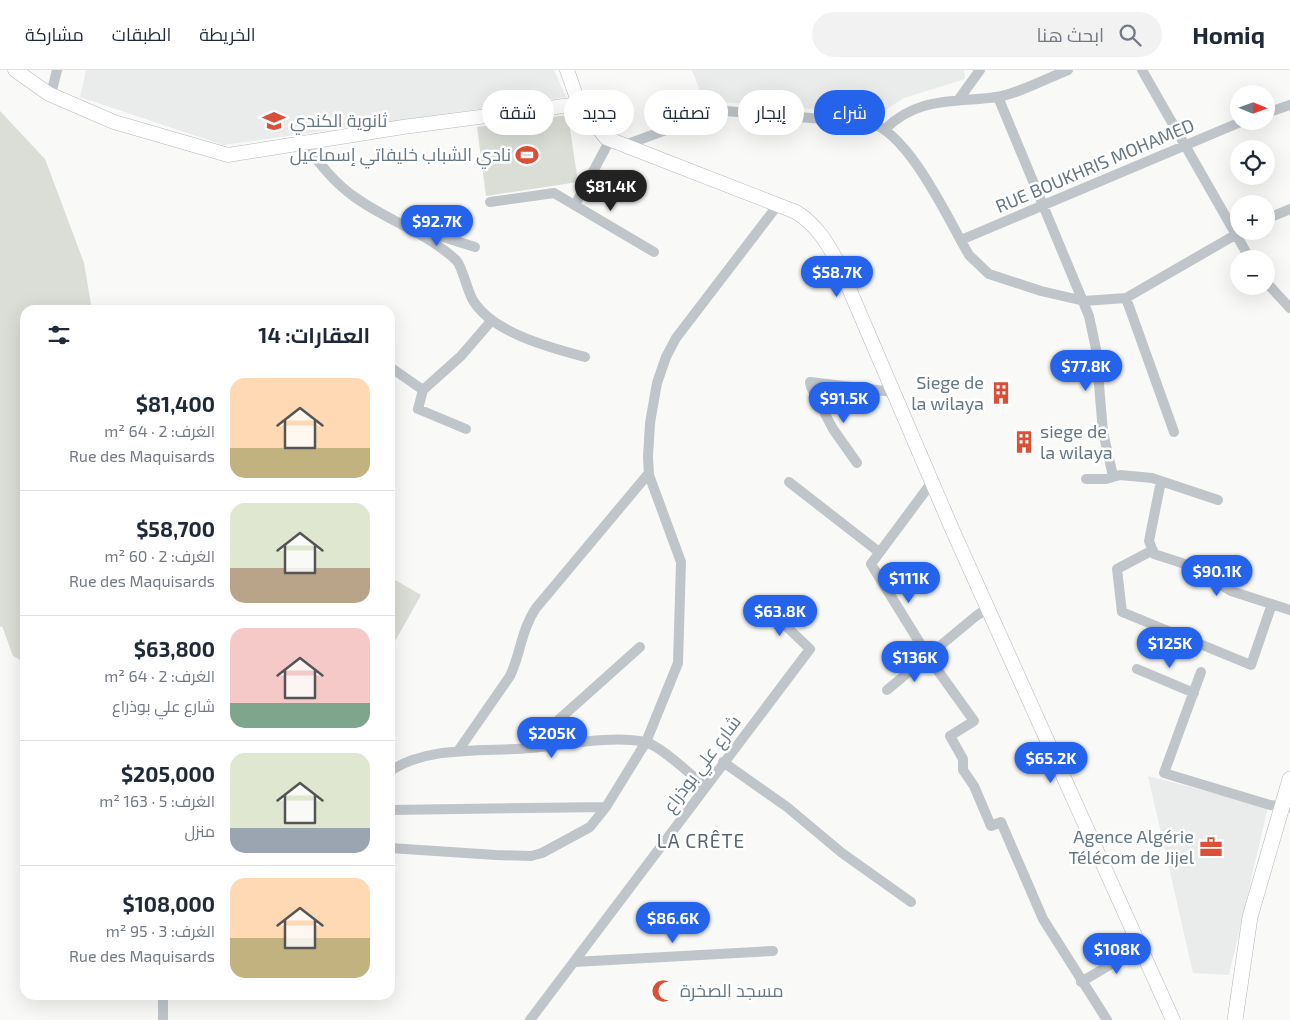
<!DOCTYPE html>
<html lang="ar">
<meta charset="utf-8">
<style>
:root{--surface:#fff;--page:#f2f2f3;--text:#1f2937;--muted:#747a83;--line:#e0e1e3;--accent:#2563eb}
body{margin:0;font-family:"Exo 2",Cairo,sans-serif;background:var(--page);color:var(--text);direction:rtl;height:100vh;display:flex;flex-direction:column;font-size:19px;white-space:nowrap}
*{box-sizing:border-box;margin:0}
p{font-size:16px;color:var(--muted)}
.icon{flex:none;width:28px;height:28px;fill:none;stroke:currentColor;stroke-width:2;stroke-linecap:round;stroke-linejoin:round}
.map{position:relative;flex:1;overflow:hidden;direction:ltr}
.drawer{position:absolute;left:20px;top:235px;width:375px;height:695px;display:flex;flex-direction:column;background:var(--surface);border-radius:15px;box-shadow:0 5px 20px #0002;direction:rtl}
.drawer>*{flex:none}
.guide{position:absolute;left:410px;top:20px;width:475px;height:45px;direction:rtl;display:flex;gap:10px}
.needle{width:32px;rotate:91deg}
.tools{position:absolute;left:1230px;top:15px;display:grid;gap:10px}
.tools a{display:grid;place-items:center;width:45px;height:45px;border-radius:50%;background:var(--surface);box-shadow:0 5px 20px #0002;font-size:25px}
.price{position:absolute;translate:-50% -42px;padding:0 11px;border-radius:18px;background:var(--accent);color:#fff;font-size:16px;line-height:32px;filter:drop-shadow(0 1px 2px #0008)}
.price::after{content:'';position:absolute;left:50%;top:30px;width:15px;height:11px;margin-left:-8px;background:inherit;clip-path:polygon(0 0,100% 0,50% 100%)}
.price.on{background:#222;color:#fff}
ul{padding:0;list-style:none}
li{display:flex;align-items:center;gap:15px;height:125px;padding:0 25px}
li+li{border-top:1px solid var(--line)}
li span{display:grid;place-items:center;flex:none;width:140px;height:100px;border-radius:15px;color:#555}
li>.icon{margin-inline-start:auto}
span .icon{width:60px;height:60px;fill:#fffc;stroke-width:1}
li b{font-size:21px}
h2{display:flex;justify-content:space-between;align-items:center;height:60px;padding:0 25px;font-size:21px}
.tag{padding:0 18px;border-radius:22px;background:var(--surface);box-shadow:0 5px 20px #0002;font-size:18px;line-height:45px}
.tag.on{background:var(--accent);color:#fff}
header{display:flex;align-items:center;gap:30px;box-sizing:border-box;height:70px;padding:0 25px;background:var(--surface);border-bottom:1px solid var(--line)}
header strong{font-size:24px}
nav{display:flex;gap:28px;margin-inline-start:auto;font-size:18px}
.search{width:350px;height:45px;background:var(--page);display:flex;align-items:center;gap:12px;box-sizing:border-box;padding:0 18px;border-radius:28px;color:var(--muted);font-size:19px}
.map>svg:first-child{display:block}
.built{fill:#eaebeb}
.green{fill:#daded7}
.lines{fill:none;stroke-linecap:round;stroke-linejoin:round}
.secondary-casing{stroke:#b3b9bd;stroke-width:15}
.primary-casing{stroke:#b2b8bb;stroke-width:16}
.street{stroke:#c0c5c9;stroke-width:10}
.secondary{stroke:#fff;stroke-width:14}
.primary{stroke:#fff;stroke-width:15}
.labels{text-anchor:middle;stroke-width:5;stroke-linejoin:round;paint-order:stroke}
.poi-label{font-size:18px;fill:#667781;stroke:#fff;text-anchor:start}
.street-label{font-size:18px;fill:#667781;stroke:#fff}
.neighbourhood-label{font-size:19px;letter-spacing:1px;fill:#58656c;stroke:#fff}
</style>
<header>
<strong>Homiq</strong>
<div class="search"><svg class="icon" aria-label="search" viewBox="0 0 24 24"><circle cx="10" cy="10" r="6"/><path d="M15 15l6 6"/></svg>ابحث هنا</div>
<nav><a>الخريطة</a><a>الطبقات</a><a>مشاركة</a></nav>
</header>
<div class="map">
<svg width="1290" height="950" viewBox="0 0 1290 950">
<rect width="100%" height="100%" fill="#f9f9f7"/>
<!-- built -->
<path class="built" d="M 86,0 L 554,0 L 566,27 L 223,75 L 80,27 Z
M 692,0 L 964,0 L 965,9 L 904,28 L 879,44 L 723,32 L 706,37 Z
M 1148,706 L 1268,737 L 1229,905 L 1193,903 Z"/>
<!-- green -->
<path class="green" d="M 0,41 L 45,89 L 84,193 L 92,240 L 25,240 L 25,592 L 13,586 L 2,556 L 0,557 Z
M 568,45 L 578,112 L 486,126 L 477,57 Z
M 390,507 L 421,525 L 390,580 Z"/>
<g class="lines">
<defs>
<path id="secondary" d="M 15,0 L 49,24 L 114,52 L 228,85 L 403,57 L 579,34
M 567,0 L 579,34 L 606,68 L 796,142 C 817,155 828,174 839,195 L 952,459 L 1173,950"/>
<path id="primary" d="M 1235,950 L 1250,847 L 1290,709"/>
</defs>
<!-- secondary casing -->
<use href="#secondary" class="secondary-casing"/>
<!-- primary casing -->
<use href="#primary" class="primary-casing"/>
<!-- street -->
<path class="street" d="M 1142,0 L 1250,189
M 51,24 L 57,0
M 998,27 L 1089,246 L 1096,279 L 1103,362 L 1113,406
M 959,29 L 980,0
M 1266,43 L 1290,35
M 885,59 C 919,26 954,33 996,27 C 1015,25 1048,8 1068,0
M 304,72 C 319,93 334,113 356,128 C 387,150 427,163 456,190 C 463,197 467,222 474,232 C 494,263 551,278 585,287
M 625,75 L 704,46 L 726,41 L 871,53 C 910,65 948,149 969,185 L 989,204 L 1041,221 L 1084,231 L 1126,228 L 1242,161
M 490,132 L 554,123 L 654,182
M 575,135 L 610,70
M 1266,149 L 1290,139
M 414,158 L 475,177
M 961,170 L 1243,51
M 1266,212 L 1290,238
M 1126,228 L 1174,362
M 390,297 L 423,320
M 466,359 L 418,339 L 423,320 L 461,286 L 492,250
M 857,393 L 833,359 L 811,317 L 810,312 L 893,322
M 1086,409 L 1106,409 L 1120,405 L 1152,408 L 1218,430
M 1161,411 L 1149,471 L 1154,484 L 1182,493 L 1231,521 L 1290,540
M 789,412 L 879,482
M 932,412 L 871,494 L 931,591 L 974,651 L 950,666 L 963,689 L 963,700 L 974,716 L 991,756 L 1001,752 L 1043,849 L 1107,950
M 1153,480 L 1117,499 L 1122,542 L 1251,595 L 1272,534
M 1137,599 L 1194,623
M 1201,602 L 1164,703 L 1270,735 L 1290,737
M 887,620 L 976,546 L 988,538
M 527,678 L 640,577
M 458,681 L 510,606 C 521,583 521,560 536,538 L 649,403
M 723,692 L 787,737 L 842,783 L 911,832
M 390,701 C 429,675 486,682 531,678 C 565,675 612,665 645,672 C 659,675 693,706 705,717
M 390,740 L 606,737
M 390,778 L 496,785 L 531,786 L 542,783 L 590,757 L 606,737 L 646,672 L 678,593 L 681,492 L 649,405 L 648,387 L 650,353 L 657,313 L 666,287 L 676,268 L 777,136
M 574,892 L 773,881
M 1081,912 L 1140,877
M 163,925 L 163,950
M 530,950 L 810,579 L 767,538"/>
<!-- secondary -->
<use href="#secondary" class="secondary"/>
<!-- primary -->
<use href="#primary" class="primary"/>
</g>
<!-- icons -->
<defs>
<symbol id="school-bare" viewBox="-9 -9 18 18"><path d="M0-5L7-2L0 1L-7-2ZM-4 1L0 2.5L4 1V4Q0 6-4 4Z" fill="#da5037" stroke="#fff" stroke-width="2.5" paint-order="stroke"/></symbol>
<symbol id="stadium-bare" viewBox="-9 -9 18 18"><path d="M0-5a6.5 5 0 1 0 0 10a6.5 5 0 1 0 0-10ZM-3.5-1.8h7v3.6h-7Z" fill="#da5037" stroke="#fff" stroke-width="2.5" paint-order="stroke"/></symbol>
<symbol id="building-bare" viewBox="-9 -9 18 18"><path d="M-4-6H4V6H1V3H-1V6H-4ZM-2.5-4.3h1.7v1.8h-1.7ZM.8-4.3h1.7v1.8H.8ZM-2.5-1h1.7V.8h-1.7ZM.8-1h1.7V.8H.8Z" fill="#da5037" stroke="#fff" stroke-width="2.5" paint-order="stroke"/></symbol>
<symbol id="office-bare" viewBox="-9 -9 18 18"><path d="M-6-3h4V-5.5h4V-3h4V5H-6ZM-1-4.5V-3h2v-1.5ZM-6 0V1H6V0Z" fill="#da5037" stroke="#fff" stroke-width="2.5" paint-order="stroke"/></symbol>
<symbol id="mosque-bare" viewBox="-9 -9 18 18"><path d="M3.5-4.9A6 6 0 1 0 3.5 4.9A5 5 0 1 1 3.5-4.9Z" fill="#da5037" stroke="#fff" stroke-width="2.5" paint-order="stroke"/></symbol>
</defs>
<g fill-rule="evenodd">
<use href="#school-bare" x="258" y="35" width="32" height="32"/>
<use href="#stadium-bare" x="511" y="69" width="32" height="32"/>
<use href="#building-bare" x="985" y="307" width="32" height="32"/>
<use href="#building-bare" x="1008" y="356" width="32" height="32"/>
<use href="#office-bare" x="1195" y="761" width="32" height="32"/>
<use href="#mosque-bare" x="647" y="905" width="32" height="32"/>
</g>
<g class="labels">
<!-- poi labels -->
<g class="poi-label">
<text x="290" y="57">ثانوية الكندي</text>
<text x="511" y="91" text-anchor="end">نادي الشباب خليفاتي إسماعيل</text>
<text x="984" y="319" text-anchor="end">Siege de<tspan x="984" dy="21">la wilaya</tspan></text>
<text x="1040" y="368">siege de<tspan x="1040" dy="21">la wilaya</tspan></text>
<text x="1194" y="773" text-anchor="end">Agence Algérie<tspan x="1194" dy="21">Télécom de Jijel</tspan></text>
<text x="680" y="927">مسجد الصخرة</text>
</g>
<!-- street labels -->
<g class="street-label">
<text transform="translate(1095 96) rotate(-23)" y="6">RUE BOUKHRIS MOHAMED</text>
<text transform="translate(702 694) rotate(-53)" y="6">شارع علي بوذراع</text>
</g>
<!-- neighbourhood labels -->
<g class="neighbourhood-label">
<text x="701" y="778">LA CRÊTE</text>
</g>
</g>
</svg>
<div class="tools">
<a><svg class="needle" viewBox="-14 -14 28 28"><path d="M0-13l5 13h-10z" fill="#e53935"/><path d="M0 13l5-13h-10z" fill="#747a83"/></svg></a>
<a><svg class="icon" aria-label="locate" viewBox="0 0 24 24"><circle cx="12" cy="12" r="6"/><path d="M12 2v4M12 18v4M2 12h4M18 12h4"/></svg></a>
<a>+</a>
<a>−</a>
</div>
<b class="price on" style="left:611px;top:142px">$81.4K</b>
<b class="price" style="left:437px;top:177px">$92.7K</b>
<b class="price" style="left:837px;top:228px">$58.7K</b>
<b class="price" style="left:1086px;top:322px">$77.8K</b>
<b class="price" style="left:844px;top:354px">$91.5K</b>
<b class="price" style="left:1217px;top:527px">$90.1K</b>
<b class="price" style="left:909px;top:534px">$111K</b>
<b class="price" style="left:780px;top:567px">$63.8K</b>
<b class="price" style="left:1170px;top:599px">$125K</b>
<b class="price" style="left:915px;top:613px">$136K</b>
<b class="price" style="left:552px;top:689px">$205K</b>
<b class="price" style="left:1051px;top:714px">$65.2K</b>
<b class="price" style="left:673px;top:874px">$86.6K</b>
<b class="price" style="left:1117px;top:905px">$108K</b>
<div class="guide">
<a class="tag on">شراء</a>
<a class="tag">إيجار</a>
<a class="tag">تصفية</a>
<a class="tag">جديد</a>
<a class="tag">شقة</a>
</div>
<section class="drawer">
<h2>العقارات: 14<svg class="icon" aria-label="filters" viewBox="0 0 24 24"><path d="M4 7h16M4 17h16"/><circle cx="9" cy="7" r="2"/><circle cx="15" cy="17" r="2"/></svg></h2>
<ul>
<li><span style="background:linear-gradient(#ffd9b3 70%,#c2b280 0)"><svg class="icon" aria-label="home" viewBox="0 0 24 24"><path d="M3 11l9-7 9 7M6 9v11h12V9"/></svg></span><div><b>$81,400</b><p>الغرف: 2 · 64 m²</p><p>Rue des Maquisards</p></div></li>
<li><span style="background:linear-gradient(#dfe7d0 65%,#b9a48a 0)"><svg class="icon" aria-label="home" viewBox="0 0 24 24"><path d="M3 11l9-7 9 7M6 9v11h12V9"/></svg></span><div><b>$58,700</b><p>الغرف: 2 · 60 m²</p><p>Rue des Maquisards</p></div></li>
<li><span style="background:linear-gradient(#f6c9c9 75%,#7fa58c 0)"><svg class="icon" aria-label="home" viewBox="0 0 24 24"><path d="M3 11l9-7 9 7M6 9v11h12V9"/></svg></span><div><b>$63,800</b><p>الغرف: 2 · 64 m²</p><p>شارع علي بوذراع</p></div></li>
<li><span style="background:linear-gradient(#dfe7d0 75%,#9aa5b1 0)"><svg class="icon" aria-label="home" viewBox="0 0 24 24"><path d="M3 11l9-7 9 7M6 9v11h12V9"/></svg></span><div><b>$205,000</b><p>الغرف: 5 · 163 m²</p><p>منزل</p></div></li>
<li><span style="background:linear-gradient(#ffd9b3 60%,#c2b280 0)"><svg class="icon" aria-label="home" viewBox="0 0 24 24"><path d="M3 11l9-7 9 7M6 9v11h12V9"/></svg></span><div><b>$108,000</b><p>الغرف: 3 · 95 m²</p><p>Rue des Maquisards</p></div></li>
</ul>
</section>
</div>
